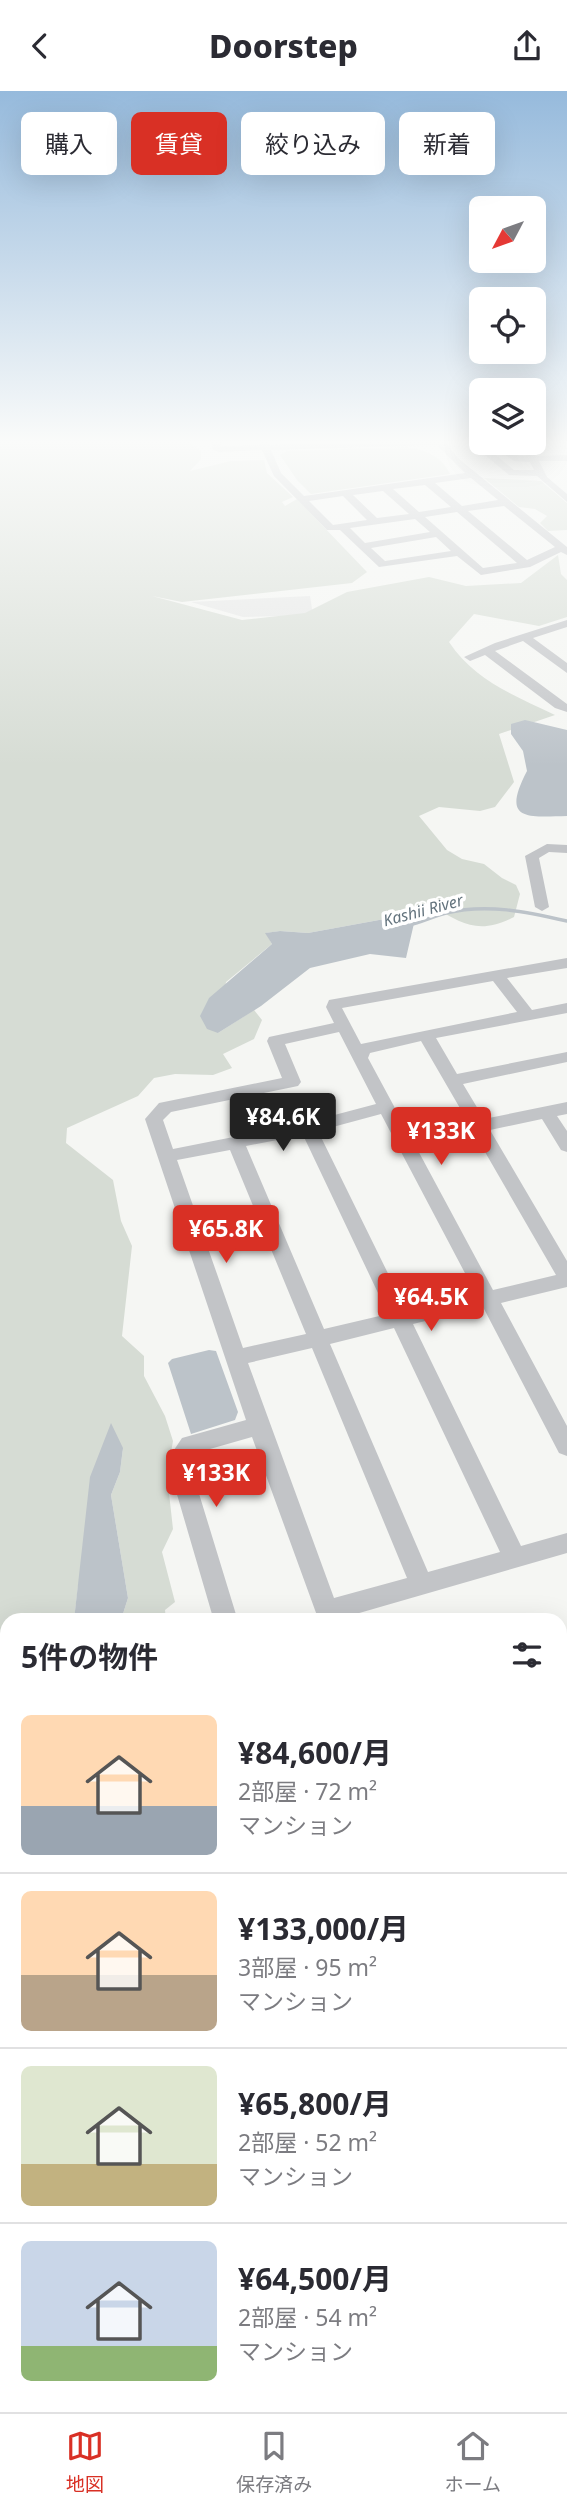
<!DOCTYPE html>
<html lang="ja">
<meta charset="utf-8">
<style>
:root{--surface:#fff;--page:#f2f2f3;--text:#2b2b33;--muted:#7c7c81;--line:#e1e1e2;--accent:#d93025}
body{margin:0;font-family:"Noto Sans","Noto Sans JP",sans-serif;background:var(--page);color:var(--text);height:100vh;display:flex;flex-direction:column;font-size:26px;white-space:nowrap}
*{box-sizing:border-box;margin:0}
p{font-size:23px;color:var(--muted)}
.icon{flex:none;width:38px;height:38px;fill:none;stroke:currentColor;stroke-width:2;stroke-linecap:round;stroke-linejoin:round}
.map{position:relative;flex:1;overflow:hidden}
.details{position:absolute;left:0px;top:1522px;width:567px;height:800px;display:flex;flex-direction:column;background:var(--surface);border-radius:21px 21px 0 0;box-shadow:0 7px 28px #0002}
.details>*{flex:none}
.banner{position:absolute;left:21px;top:21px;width:525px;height:63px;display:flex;gap:14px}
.needle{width:46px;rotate:229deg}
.tools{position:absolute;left:469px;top:105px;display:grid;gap:14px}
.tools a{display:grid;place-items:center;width:77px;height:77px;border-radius:10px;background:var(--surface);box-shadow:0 7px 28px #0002;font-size:35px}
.price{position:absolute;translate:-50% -60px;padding:0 16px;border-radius:7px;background:var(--accent);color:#fff;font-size:23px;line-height:46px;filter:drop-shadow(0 2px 4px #0008)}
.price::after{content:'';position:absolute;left:50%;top:42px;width:21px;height:16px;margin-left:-10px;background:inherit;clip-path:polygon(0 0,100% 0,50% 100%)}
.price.selected{background:#222;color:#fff}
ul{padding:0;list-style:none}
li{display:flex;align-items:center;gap:21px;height:175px;padding:0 21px}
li+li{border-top:2px solid var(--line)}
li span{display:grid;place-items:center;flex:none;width:196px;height:140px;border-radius:10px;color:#555}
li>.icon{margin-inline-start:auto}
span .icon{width:84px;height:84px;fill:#fffc;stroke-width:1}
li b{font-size:30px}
h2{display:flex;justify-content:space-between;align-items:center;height:84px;padding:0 21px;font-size:30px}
.tag{padding:0 24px;border-radius:10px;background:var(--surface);box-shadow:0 7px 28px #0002;font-size:24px;line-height:63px}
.tag.selected{background:var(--accent);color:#fff}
header{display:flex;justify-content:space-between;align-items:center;height:91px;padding:0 21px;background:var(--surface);font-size:32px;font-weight:800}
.dock{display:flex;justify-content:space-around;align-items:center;height:98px;border-top:2px solid var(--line);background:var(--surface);font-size:19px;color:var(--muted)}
.dock a{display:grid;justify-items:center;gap:4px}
.dock .selected{color:var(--accent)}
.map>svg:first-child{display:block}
.built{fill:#e6e7e6}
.green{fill:#d6dcd4}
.water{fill:#bcc3c9}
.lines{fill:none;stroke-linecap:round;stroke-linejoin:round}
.stream{stroke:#bcc3c9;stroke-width:3.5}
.minor{fill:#c2c4c7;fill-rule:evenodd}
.labels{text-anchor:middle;stroke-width:7;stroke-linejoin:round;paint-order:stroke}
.far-water-label{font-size:16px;font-style:italic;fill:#63737d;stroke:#fff}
</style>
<header><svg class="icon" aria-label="back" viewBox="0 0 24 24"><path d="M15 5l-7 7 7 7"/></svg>Doorstep<svg class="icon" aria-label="share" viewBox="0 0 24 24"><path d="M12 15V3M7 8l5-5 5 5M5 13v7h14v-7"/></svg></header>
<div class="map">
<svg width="567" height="2321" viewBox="0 0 567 2321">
<rect width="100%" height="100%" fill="#f5f6f3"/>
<!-- built -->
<path class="built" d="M 310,505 L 313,524 L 243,526 L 191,511 Z"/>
<!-- green -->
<path class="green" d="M 0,350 L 188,350 L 201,360 L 201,368 L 190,380 L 231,370 L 264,369 L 267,382 L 293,406 L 282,411 L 285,415 L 297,408 L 367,481 L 352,492 L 182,511 L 152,505 L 242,529 L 305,522 L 347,501 L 429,486 L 466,495 L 521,492 L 558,464 L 561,483 L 567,489 L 567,526 L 539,535 L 474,523 L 449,551 C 475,590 514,604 555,624 L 499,643 L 514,691 L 495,716 L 480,720 L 439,716 L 419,725 L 447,759 L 462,768 L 484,773 L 502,787 L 516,794 L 520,803 L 514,826 C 479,844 463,833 433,816 L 415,828 L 379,829 L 308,842 L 280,840 L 266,842 L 272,853 L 226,891 L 218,942 L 254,919 L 262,929 L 254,948 L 223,963 L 232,977 L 213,984 L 175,983 L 154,987 L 138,1005 L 67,1037 L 66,1052 L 113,1089 L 121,1130 L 132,1155 L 122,1245 L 144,1265 L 144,1285 L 165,1325 L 173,1350 L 167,1384 L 173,1438 L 162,1461 L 175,1511 L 165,1519 L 166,1529 L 121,1529 L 128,1507 L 111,1404 L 120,1381 L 123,1357 L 78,1495 L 74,1529 L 7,1530 L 7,1636 L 0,1639 Z
M 404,356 C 422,357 442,365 450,383 L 311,403 L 297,389 L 280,364 L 287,360 Z
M 484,387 L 541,390 L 567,412 L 567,439 L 548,440 L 540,432 L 547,425 L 535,418 L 519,416 Z
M 560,1948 L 567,1953 L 567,2321 L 288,2321 L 285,2315 L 560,2315 Z"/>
<!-- water -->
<path class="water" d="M 525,629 L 567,639 L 567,725 C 526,726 501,730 527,680 L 523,660 L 511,643 L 511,633 Z
M 415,828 L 406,867 L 370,863 L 310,877 L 261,915 L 218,942 L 207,938 L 200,925 L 209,907 L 272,853 L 265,842 L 280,840 L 308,842 L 379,829 Z
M 209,1259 L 216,1260 L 238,1321 L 235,1329 L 191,1343 L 168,1272 L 172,1268 Z
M 111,1332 L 123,1357 L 120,1381 L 111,1404 L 128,1507 L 121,1529 L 74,1529 L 90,1386 Z"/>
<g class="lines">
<!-- stream -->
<path class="stream" d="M 409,834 C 422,831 433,825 446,822 C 487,812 527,821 567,830"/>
<!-- minor -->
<path class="minor" d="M 211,350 L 221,350 L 221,355 L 260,354 L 259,350 L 268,350 L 269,354 L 444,350 L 459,368 L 567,456 L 567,464 L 561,461 L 530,476 L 481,484 L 457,465 L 379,476 L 340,439 L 327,439 L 274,385 L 262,359 L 219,361 L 213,359 ZM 437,354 L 465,382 L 304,405 L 281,382 L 271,359 ZM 471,387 L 498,409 L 462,415 L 435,392 ZM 425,394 L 451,416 L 419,421 L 393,398 ZM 383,400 L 409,423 L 377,427 L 353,404 ZM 343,405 L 367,429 L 333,434 L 309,410 ZM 504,415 L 555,456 L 527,469 L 468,420 ZM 457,421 L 517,472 L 483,477 L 425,426 ZM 415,428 L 430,441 L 365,452 L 350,437 ZM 436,446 L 451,460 L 385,470 L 371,457 Z
M 559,350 L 567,350 L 567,353 L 561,353 Z
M 520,352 L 529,352 L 536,365 L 567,364 L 567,370 L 539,370 L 547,386 L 567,403 L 567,411 L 537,385 L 509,384 L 479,359 L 502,354 L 519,365 L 527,365 ZM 500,360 L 514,370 L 530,371 L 534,379 L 514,379 L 492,361 Z
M 567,529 L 567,536 L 533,547 L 567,572 L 567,582 L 523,550 L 495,560 L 567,613 L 567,621 L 555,617 L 485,564 L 470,570 L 464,566 L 495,552 Z
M 547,753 L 567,754 L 567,762 L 549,761 L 539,767 L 549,816 L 542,820 L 535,816 L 525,765 Z
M 567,867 L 567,877 L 507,887 L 532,919 L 567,912 L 567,922 L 436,947 L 457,983 L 567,961 L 567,971 L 463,993 L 484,1028 L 567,1011 L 567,1023 L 557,1025 L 567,1040 L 567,1061 L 561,1059 L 542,1028 L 490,1039 L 567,1170 L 567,1196 L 501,1212 L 567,1335 L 567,1365 L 559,1362 L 483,1216 L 413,1233 L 521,1455 L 567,1442 L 567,1462 L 342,1527 L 343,1530 L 319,1530 L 252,1346 L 196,1362 L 193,1383 L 238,1530 L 214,1530 L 171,1383 L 174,1359 L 182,1347 L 246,1329 L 145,1028 L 159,1012 L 282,987 L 267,950 L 269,946 L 334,932 L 326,916 L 329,909 ZM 493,890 L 517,921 L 361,953 L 342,917 ZM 339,941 L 376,1013 L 308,1031 L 173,1058 L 163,1029 L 171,1021 L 298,995 L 301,991 L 285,953 ZM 421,950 L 468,1031 L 409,1043 L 368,967 L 370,962 ZM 381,1023 L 476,1203 L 406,1219 L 318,1040 ZM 474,1042 L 556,1184 L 493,1199 L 415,1054 ZM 303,1044 L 388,1223 L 324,1238 L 246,1055 ZM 230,1059 L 306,1243 L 243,1257 L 177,1069 ZM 394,1237 L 500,1461 L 428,1481 L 330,1253 ZM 312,1257 L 407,1487 L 334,1507 L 248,1272 Z
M 567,1544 L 567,1566 L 560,1568 L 560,1546 Z
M 560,1800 L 567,1803 L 567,1842 L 560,1839 Z
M 0,1850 L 7,1853 L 7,1883 L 0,1880 Z
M 567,1863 L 567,1891 L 560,1893 L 560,1865 Z
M 7,2302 L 7,2315 L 33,2315 L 32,2321 L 0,2321 L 0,2313 Z
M 152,2315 L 186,2315 L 187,2321 L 153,2321 Z
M 234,2315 L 268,2315 L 270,2321 L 236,2321 Z"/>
</g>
<!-- sky -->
<linearGradient id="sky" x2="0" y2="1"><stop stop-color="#96badc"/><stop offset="0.52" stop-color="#fafbfa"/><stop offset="1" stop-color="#fafbfa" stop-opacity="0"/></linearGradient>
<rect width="567" height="675" fill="url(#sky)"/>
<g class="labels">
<!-- far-water labels -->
<g class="far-water-label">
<text transform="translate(423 819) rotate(-15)" y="6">Kashii River</text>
</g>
</g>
</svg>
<div class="tools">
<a><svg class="needle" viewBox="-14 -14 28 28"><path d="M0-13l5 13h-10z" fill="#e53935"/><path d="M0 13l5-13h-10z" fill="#7c7c81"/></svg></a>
<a><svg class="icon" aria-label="locate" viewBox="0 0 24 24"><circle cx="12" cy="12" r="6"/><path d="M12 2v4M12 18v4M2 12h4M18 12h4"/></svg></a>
<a><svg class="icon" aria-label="layers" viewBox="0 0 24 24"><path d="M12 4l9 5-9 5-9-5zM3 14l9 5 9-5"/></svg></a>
</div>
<b class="price selected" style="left:283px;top:1062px">¥84.6K</b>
<b class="price" style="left:441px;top:1076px">¥133K</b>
<b class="price" style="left:226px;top:1174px">¥65.8K</b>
<b class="price" style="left:431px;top:1242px">¥64.5K</b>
<b class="price" style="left:216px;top:1418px">¥133K</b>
<div class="banner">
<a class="tag">購入</a>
<a class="tag selected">賃貸</a>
<a class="tag">絞り込み</a>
<a class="tag">新着</a>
</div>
<section class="details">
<h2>5件の物件<svg class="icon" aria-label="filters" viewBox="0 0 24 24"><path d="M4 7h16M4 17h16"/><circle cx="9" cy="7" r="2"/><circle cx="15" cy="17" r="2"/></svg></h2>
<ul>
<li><span style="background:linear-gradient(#ffd9b3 65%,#9aa5b1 0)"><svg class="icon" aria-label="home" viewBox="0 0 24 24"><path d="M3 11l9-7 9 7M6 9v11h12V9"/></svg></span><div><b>¥84,600/月</b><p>2部屋 · 72 m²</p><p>マンション</p></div></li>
<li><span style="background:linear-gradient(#ffd9b3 60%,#b9a48a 0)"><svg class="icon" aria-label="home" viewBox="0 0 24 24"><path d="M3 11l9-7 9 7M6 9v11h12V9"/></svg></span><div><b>¥133,000/月</b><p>3部屋 · 95 m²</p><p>マンション</p></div></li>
<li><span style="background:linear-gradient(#dfe7d0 70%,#c2b280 0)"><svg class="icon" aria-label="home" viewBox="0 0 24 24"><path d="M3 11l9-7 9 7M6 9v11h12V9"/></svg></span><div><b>¥65,800/月</b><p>2部屋 · 52 m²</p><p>マンション</p></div></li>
<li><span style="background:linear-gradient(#c9d6e8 75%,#8fb573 0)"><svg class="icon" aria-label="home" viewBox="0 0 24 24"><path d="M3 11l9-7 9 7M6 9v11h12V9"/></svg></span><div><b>¥64,500/月</b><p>2部屋 · 54 m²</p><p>マンション</p></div></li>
</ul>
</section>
</div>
<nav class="dock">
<a class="selected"><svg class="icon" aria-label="map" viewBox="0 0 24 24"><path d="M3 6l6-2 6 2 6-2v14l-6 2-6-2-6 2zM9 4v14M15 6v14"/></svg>地図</a>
<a><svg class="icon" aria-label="saved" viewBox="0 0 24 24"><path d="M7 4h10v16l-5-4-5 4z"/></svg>保存済み</a>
<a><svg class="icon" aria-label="home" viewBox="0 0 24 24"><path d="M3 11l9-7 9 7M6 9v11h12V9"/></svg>ホーム</a>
</nav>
